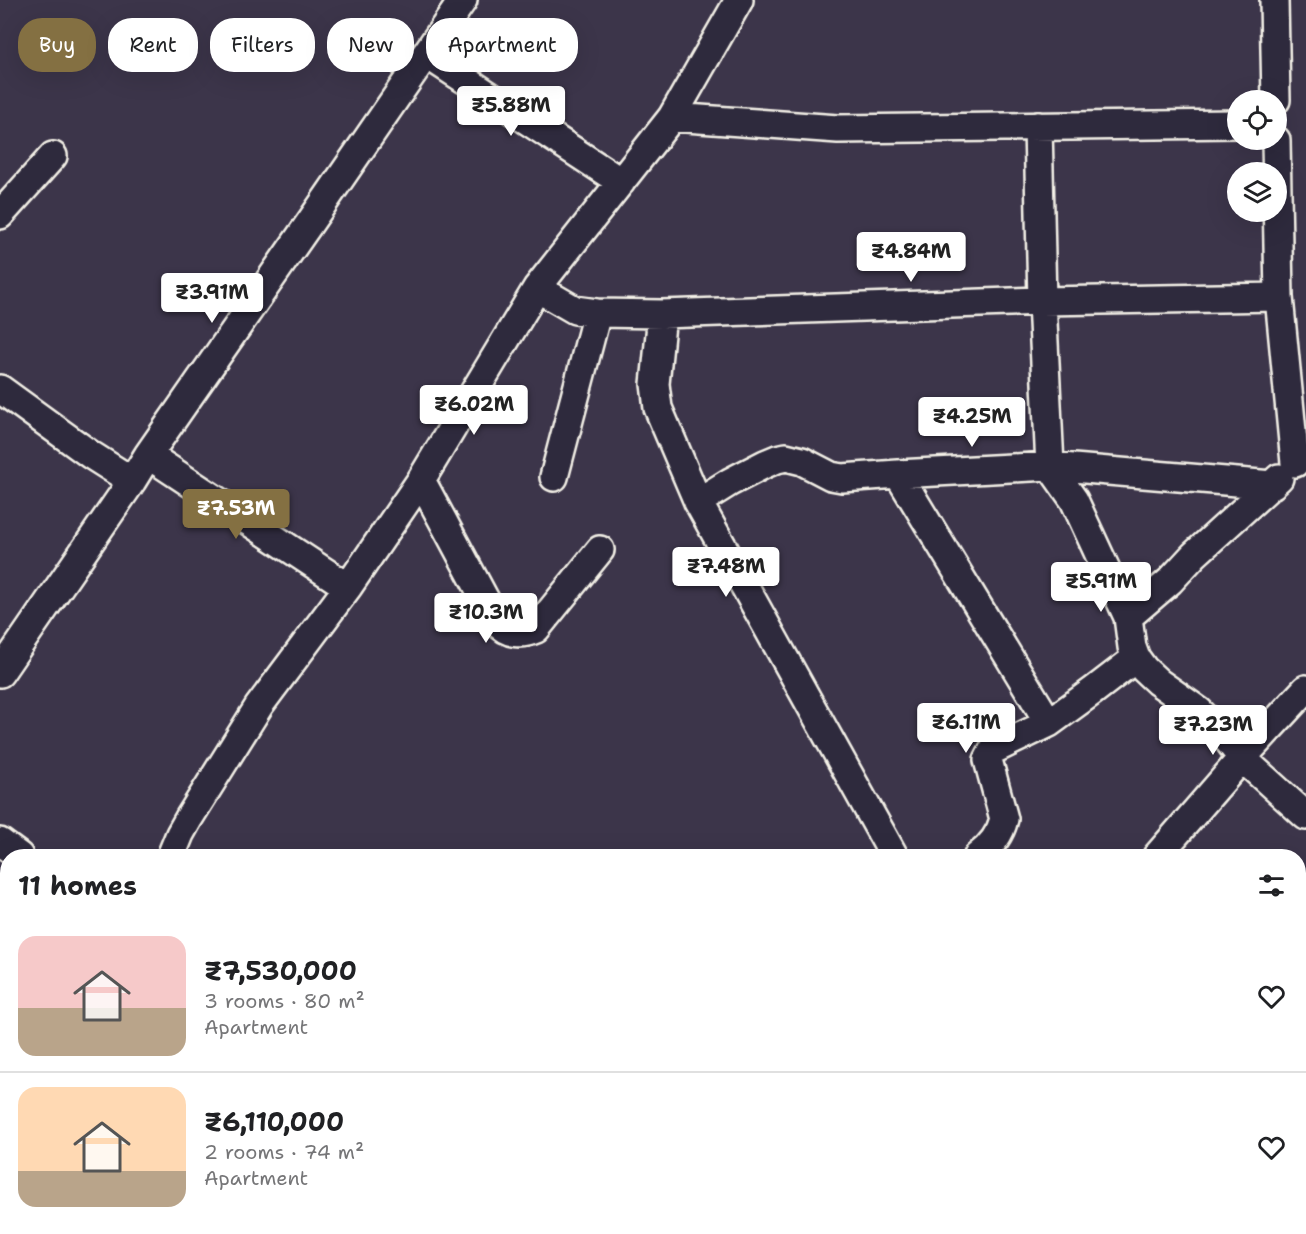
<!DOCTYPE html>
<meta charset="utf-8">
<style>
:root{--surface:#fff;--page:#f2f2f2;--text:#202124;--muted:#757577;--line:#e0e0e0;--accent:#847042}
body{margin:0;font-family:"Shantell Sans",sans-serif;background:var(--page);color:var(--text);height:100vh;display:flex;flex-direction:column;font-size:22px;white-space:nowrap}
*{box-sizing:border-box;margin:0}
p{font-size:20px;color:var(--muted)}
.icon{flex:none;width:33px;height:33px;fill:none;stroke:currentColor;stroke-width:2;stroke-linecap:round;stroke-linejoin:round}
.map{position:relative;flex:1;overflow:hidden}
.panel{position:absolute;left:0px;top:849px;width:1306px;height:386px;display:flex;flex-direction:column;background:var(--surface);border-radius:24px 24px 0 0;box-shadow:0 6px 24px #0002}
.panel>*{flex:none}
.guide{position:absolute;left:18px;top:18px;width:600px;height:54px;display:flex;gap:12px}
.controls{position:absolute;left:1227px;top:90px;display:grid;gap:12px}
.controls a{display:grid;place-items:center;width:60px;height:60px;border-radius:50%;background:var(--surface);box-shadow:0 6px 24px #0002;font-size:30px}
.price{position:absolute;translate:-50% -51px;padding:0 14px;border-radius:6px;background:#fff;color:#222;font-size:20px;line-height:39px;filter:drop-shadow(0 2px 3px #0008)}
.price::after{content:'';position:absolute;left:50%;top:36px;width:18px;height:14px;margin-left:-9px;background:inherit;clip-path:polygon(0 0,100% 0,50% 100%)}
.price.current{background:var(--accent);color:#fff}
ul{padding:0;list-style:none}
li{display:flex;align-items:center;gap:18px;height:150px;padding:0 18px}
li+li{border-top:2px solid var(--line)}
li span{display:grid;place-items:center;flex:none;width:168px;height:120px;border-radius:18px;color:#555}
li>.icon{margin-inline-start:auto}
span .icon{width:72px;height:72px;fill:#fffc;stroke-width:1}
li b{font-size:26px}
h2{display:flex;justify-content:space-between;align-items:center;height:72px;padding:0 18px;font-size:26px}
.tag{padding:0 21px;border-radius:24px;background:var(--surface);box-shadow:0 6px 24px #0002;font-size:21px;line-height:54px}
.tag.current{background:var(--accent);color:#fff}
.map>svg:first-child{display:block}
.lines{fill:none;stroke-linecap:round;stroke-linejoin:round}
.street-casing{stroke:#f4f1e8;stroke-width:32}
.street{stroke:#2f2a3d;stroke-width:27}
</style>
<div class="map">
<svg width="1306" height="1234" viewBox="0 0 1306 1234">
<rect width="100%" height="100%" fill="#3c354a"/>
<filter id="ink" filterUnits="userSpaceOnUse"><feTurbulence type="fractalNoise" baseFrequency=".0167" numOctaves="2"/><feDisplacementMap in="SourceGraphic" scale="12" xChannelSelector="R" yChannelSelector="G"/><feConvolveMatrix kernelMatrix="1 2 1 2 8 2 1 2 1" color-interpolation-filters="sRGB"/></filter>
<g filter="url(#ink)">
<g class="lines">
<defs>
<path id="street" d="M 1274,0 L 1276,100
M 426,54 L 621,182
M 672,117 L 838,129 L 1238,124
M 1038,126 L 1042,301 L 1050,466 L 1074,500 L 1128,617 L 1132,647 L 1136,658 L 1144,669 L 1158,682 L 1199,711 L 1227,739 L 1242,758 L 1306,816
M 1276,140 L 1279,297 L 1295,463
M 0,215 L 53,156
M 537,288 L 575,310 L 597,313 L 662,314 L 1042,301 L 1279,297
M 662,314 L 655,384 L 658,408 L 698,502 L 894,856
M 0,389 L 91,455 L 132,481
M 148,455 L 348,587
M 898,474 L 1049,723
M 554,477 L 597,313
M 421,480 L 497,622 C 508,635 522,635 536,629 L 600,550
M 698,502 L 730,482 L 765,464 L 777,459 L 786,457 L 802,461 L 831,476 L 842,478 L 898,474 L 1050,466 L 1272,485
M 1128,617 L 1170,581 L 1194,555 L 1279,478
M 0,673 L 132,481 L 148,455 L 311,221 L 463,0
M 0,842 L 19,856
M 171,856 L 180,834 L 189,818 L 259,706 L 348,587 L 421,480 L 537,288 L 672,117 L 739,0
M 978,856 C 990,847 1000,835 1004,819 L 988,760 L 993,750 L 1049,723 L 1093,691 L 1136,658
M 1157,856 L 1242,758 L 1306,689
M 1299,932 L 1306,924
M 0,1093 L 8,1084
M 1299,1178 L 1306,1171
M 293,1227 L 300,1234
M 678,1227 L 690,1234
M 977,1227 L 991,1234
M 224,1234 L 229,1227
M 399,1234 L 405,1227
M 575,1234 L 575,1227
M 804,1234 L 808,1227
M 1266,1234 L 1269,1227"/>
</defs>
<!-- street casing -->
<use href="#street" class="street-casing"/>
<!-- street -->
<use href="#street" class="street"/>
</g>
</g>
</svg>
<div class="controls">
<a><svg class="icon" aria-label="locate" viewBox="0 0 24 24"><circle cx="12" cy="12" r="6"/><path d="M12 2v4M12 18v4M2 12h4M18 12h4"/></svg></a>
<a><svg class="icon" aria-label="layers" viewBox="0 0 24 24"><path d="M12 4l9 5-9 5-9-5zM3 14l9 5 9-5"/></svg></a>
</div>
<b class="price" style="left:511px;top:137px">₹5.88M</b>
<b class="price" style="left:911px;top:283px">₹4.84M</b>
<b class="price" style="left:212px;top:324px">₹3.91M</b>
<b class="price" style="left:474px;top:436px">₹6.02M</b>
<b class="price" style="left:972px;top:448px">₹4.25M</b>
<b class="price current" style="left:236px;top:540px">₹7.53M</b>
<b class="price" style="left:726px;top:598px">₹7.48M</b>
<b class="price" style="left:1101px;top:613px">₹5.91M</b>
<b class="price" style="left:486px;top:644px">₹10.3M</b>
<b class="price" style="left:966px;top:754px">₹6.11M</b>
<b class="price" style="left:1213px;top:756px">₹7.23M</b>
<div class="guide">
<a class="tag current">Buy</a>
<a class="tag">Rent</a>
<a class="tag">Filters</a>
<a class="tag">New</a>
<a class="tag">Apartment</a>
</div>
<section class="panel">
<h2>11 homes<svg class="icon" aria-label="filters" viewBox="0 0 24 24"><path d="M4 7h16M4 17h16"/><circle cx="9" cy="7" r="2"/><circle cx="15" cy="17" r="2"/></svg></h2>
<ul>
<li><span style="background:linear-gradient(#f6c9c9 60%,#b9a48a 0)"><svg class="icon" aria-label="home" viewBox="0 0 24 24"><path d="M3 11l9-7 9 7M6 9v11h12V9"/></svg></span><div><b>₹7,530,000</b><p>3 rooms · 80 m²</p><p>Apartment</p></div><svg class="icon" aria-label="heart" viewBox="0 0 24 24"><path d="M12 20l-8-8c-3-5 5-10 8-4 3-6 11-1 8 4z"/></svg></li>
<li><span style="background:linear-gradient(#ffd9b3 70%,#b9a48a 0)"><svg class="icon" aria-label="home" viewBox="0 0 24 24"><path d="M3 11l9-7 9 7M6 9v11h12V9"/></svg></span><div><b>₹6,110,000</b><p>2 rooms · 74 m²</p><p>Apartment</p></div><svg class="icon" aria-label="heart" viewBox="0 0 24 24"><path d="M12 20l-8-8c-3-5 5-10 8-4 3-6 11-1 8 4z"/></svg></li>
</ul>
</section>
</div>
